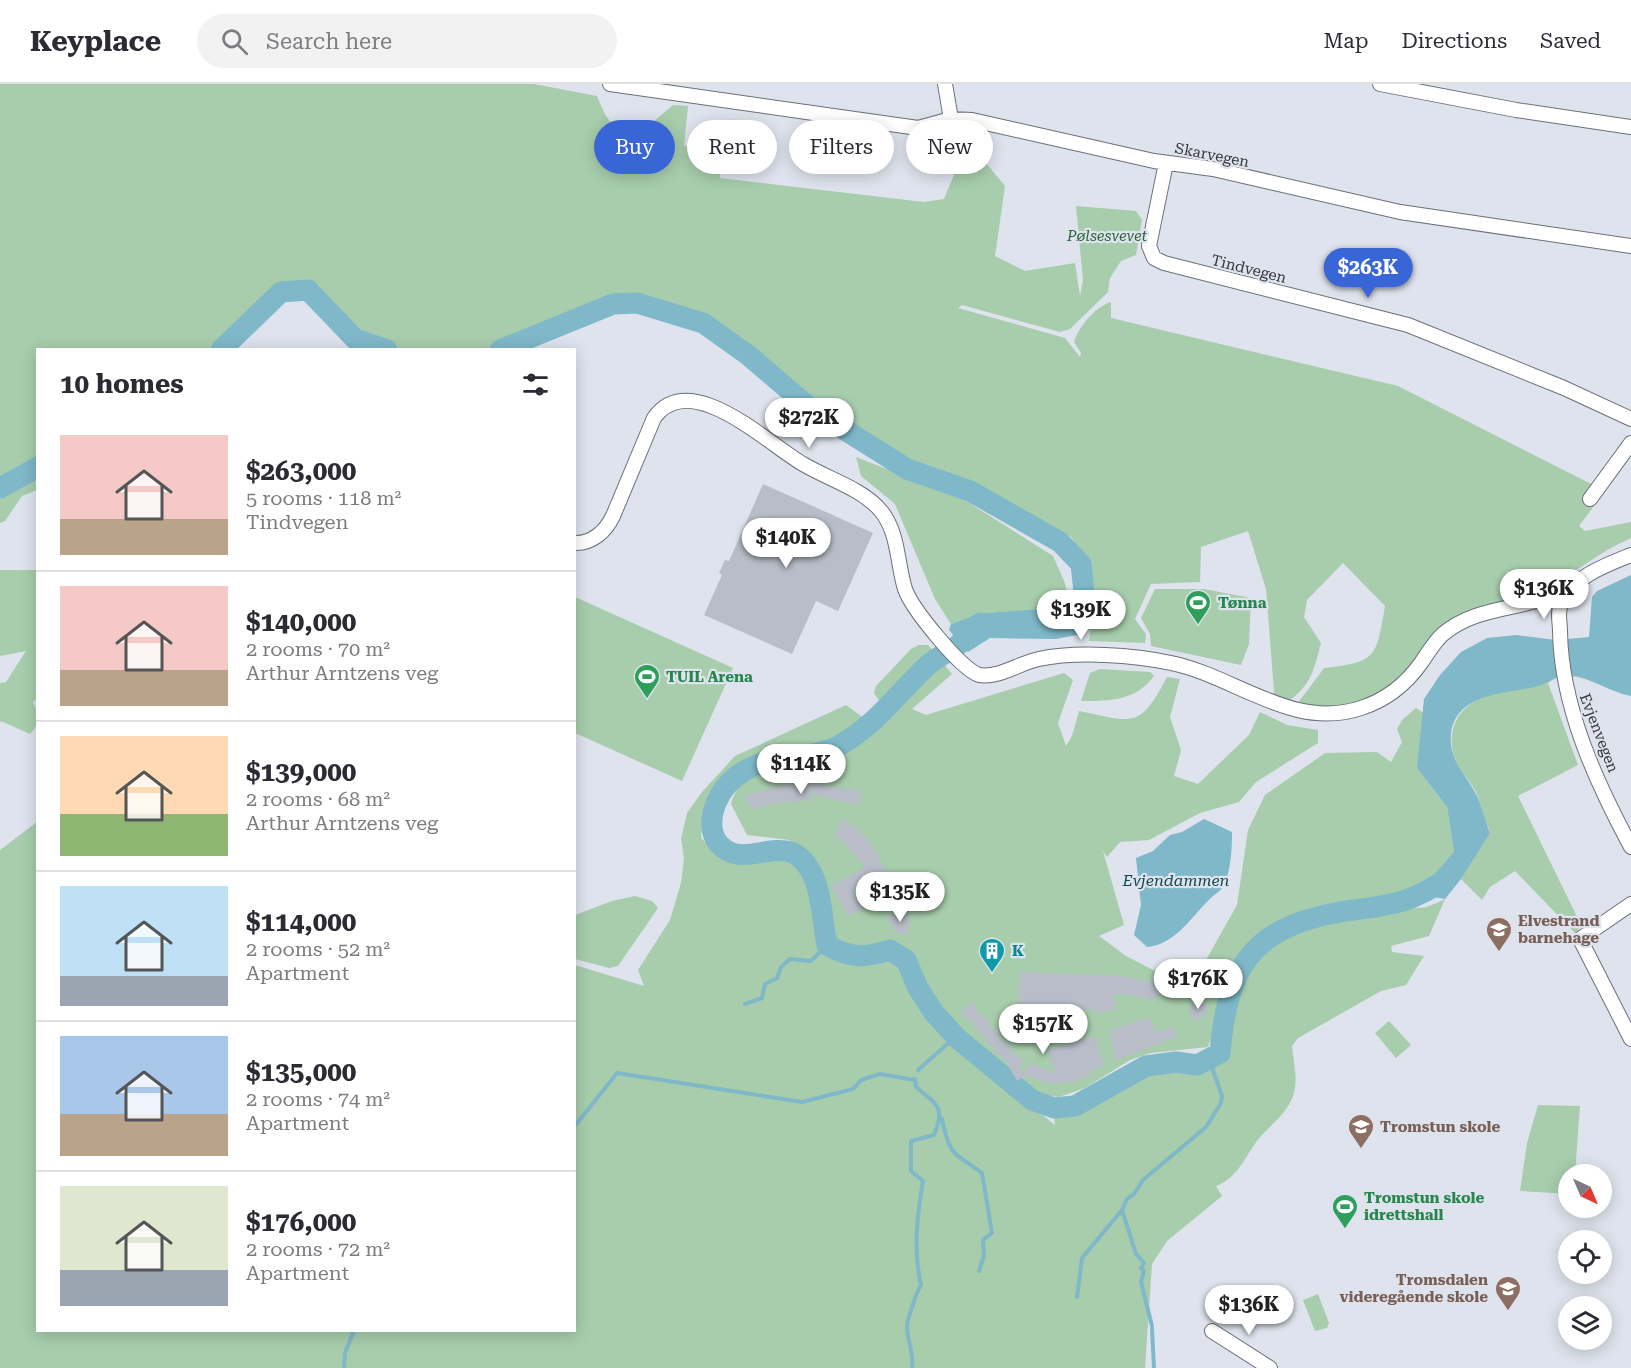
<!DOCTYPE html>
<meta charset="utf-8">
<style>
:root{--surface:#fff;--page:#f2f2f3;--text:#2b2b33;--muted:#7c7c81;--line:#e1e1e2;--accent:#3966d6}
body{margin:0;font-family:"Roboto Serif",serif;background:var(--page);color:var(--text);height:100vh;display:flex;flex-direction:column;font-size:22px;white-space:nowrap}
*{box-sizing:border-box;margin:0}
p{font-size:20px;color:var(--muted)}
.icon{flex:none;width:33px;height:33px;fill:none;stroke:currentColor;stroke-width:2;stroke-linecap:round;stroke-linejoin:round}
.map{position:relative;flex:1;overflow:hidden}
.drawer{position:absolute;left:36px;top:264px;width:540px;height:984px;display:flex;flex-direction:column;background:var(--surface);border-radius:0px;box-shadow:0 3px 15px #0003}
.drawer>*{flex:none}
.banner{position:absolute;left:594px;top:36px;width:570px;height:54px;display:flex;gap:12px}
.needle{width:39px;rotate:136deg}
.buttons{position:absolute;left:1558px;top:1080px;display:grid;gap:12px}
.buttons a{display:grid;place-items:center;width:54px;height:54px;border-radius:50%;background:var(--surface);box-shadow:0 3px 15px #0003;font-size:30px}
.price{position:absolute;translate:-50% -51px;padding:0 14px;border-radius:21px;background:#fff;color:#222;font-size:20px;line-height:39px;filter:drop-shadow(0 2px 3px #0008)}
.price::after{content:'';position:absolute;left:50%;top:36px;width:18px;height:14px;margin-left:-9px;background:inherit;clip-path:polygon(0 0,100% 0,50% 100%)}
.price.current{background:var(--accent);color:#fff}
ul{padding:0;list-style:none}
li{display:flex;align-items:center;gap:18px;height:150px;padding:0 24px}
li+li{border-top:2px solid var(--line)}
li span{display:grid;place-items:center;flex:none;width:168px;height:120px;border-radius:0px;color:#555}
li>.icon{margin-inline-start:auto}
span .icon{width:72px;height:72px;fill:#fffc;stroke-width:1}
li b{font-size:26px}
h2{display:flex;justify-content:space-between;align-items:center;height:72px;padding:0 24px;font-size:26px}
.tag{padding:0 21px;border-radius:27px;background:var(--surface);box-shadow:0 3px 15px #0003;font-size:21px;line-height:54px}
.tag.current{background:var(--accent);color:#fff}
header{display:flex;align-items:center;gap:36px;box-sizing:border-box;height:84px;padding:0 30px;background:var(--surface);border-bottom:2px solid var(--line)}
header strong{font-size:28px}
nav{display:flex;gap:33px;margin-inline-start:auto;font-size:21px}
.search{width:420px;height:54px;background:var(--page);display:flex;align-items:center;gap:15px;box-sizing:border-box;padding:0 21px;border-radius:33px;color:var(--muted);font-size:22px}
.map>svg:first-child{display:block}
.green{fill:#a7cdac}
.water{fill:#7eb8c9}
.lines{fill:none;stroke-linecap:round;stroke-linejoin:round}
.stream{stroke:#7eb8c9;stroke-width:4}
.river{stroke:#7eb8c9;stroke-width:21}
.building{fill:#b8bdc7}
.minor-casing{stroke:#6a6f78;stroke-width:16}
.minor{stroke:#fff;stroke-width:14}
.labels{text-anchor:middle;stroke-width:4.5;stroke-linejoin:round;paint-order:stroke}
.street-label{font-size:15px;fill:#34363a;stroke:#dee3ed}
.park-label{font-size:15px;font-style:italic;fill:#2c6537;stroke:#dee3ed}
.leisure-label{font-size:15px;font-weight:bold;fill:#27864d;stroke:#dee3ed;text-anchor:start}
.education-label{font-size:15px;font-weight:bold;fill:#785e54;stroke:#dee3ed;text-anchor:start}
.culture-label{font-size:15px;font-weight:bold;fill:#0d838f;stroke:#dee3ed;text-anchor:start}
.water-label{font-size:16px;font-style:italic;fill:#134754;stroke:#dee3ed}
</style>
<header>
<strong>Keyplace</strong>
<div class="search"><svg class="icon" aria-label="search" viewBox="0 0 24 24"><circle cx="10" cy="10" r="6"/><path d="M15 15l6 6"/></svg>Search here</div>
<nav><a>Map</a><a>Directions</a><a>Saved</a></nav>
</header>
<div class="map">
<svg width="1631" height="1284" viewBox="0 0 1631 1284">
<rect width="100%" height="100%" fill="#dee3ed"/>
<!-- green -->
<path class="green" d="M 0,0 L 534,0 L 597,12 C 606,34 612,48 638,51 L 673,21 L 688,22 L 684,62 L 723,63 L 720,94 L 924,118 L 944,115 L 956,86 L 981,73 L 1005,102 L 995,172 L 1025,187 L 1075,179 L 1080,212 L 1083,196 L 1076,122 L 1136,127 L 1142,136 L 1136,171 L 1121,177 L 1110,194 L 1108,208 L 1070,245 L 1060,248 L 962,221 L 958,224 L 1065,254 L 1080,273 L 1081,269 L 1074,258 C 1079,242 1095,223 1111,218 L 1111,234 L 1398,302 L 1605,407 L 1579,442 L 1585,447 L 1631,438 L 1631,454 C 1598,468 1572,492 1541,507 C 1515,519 1483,517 1458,531 C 1443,540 1431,557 1420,570 C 1384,614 1355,630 1298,619 L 1324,584 C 1378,578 1376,573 1385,522 L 1343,479 L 1307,516 L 1304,533 L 1321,559 C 1313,590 1310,603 1283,621 L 1275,620 L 1266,505 L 1248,447 L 1201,463 L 1200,498 L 1151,500 L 1135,535 L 1146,550 L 1145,559 L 1089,557 L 1091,544 L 1088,478 L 1071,453 L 972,398 L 913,378 L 858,347 L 813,318 L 702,239 L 635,219 L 611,220 L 498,265 L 386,265 L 354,255 L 306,205 L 279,208 L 219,265 L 38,266 L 37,406 L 22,412 L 5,437 L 0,439 Z
M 856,373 L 963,415 L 1053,472 L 1065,499 L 1070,525 L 1063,541 L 978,530 L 951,540 L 935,515 L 895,420 L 861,392 Z
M 0,486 L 37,486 L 38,614 L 33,618 L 37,628 L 38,640 L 30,650 L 1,637 L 0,639 L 0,599 L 6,598 L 26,567 L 0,572 Z
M 1155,505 L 1204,505 L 1251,514 L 1249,560 L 1241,581 L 1151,562 L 1150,550 L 1141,534 Z
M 575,513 L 733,584 L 682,697 L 575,649 Z
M 919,561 L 928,561 L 952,590 L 912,625 L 926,631 L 1064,589 L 1073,596 L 1058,639 L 1066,662 L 1072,652 L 1079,627 C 1134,638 1139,646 1167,593 L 1180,595 L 1170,633 L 1181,666 L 1174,692 L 1198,700 L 1249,651 L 1260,628 L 1287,641 L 1318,646 L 1318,659 L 1256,698 L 1239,718 L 1200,729 L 1149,756 L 1120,758 L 1107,773 L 1103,767 L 1124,841 L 1099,852 L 1126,872 L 1169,894 L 1195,887 L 1206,876 L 1237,821 L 1248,746 L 1265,711 L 1325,669 L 1377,668 L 1391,678 L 1402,658 L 1397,645 L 1402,636 L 1416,624 L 1425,630 L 1417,684 L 1447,723 L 1454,769 L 1419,808 L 1302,834 L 1256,859 L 1228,905 L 1208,963 L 1151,969 L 1130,976 L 1085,1004 L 1059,1013 L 1045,1011 L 1029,1006 L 957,947 L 922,894 L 909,905 L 944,952 L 1055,1041 L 1053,1026 L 1076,1023 L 1146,983 L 1176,978 L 1198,982 L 1222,971 C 1225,935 1231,891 1258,863 C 1280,840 1360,824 1393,822 C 1422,821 1415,830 1445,815 L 1429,852 L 1391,862 L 1392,868 L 1424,872 L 1406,901 L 1381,907 L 1298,954 L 1292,962 C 1293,974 1297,991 1295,1003 C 1293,1024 1274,1038 1261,1052 C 1246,1069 1240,1093 1216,1102 L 1222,1112 L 1167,1157 L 1152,1180 L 1145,1284 L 0,1284 L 0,766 L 37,738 L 38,1246 L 574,1246 L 575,881 L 644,902 L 638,886 L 670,836 L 681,799 L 684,774 L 681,755 L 687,729 L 702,708 L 735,672 L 846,621 L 865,635 C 850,645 837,654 820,660 C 806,664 789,662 774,665 C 730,676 704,709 701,754 C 731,781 736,780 776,776 L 790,756 L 747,751 L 731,720 C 747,669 794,691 830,676 C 854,666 871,650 888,630 L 874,609 L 876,602 L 911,565 Z
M 1547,576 L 1631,612 C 1604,607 1573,580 1548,599 L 1578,681 L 1518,712 L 1581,841 L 1576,850 L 1515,787 L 1490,803 L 1482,816 L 1461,795 L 1490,748 C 1485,737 1482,725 1478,713 C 1474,700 1461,690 1456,677 C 1452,668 1451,660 1452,650 C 1459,610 1501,608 1534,603 Z
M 1100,585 L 1150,588 L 1154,592 C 1136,617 1109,617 1081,617 L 1090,589 Z
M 635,812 L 652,817 L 658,824 L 618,882 L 609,884 L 575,875 L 575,831 L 612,817 Z
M 1389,937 L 1411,961 L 1396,974 L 1375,949 Z
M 1538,1021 L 1580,1022 L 1575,1090 L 1569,1090 L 1569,1110 L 1520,1107 L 1527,1059 Z
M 1318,1210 L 1329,1239 L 1327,1244 L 1315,1247 L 1303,1216 Z"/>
<!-- water -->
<path class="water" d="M 1060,458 C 1091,490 1102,511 1077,551 L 1056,555 L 990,554 L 968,568 L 949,546 L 951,540 L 978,530 L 1040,525 L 1063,541 C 1080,505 1078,493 1060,458 Z
M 1631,491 L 1631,612 C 1610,608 1590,593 1570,591 C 1558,590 1547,600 1535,603 C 1501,610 1447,610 1451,661 C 1453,680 1468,694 1476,710 C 1481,719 1485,737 1490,749 L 1461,795 L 1445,815 L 1423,811 L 1419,808 L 1454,768 L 1447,723 L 1417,684 L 1424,615 L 1440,591 L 1461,568 L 1487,554 L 1516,551 L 1556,556 L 1589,553 L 1592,513 L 1597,507 Z
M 1204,735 L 1232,748 C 1232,764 1231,784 1225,799 C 1222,806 1218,808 1213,812 C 1194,829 1176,861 1147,863 L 1134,851 L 1141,821 L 1136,774 L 1153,767 L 1170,751 L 1182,748 Z"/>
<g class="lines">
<!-- stream -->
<path class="stream" d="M 745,920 L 762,914 L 765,900 L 777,894 L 781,883 L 790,875 L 811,877 L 827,861
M 918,986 L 951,957 L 959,956
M 942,1035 C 950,1073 953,1068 982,1089 L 992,1149 L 983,1156 L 984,1172 L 979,1187
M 574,1043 L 617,989 L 802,1018 L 853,1005 L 861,996 L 880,990 L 915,996
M 1122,1126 L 1136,1170 L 1144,1179 L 1141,1184 L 1144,1187 L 1141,1198 L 1152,1242
M 1077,1213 L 1082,1174 L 1122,1126 L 1127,1115 L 1134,1110 L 1143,1096 L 1206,1043 L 1221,1019 L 1222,1012 L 1209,975
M 1152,1245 L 1154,1284
M 344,1284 L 345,1269 L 354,1246
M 912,1284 C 914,1267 907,1257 907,1242 C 907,1236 917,1207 921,1201 C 913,1166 917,1132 923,1097 L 911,1087 L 911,1057 L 934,1051 C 946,1023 937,1021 916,1003 L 915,995"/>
<!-- river -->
<path class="river" d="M 221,266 L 281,208 L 308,206 L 355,255 L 387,266
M 500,266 L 613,220 L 637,219 L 703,239 L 748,271 L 810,324 L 907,385 L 970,407 L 1060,458 L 1081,480 L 1084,508
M 0,404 L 38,383
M 980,539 C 971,545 966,554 958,561 C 948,569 936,573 927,582 C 899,608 875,642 840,661 C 805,679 760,667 730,698 C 716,712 704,740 718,759 C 747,793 789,736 814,794 C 822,812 823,842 827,861 C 852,875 864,874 890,866 L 906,876 L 918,904 L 934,929 L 957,954 L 1032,1016 L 1054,1024 L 1075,1022 L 1146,982 L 1176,978 L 1197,981 L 1220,969 C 1227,887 1249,845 1335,829 C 1382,821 1407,823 1447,794"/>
</g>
<!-- building -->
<path class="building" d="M 763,400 L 873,449 L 838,527 L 816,517 L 792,570 L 704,531 L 722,491 L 719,489 L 725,476 L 729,477 Z
M 814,700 L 862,707 L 858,721 L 806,709 L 815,716 L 776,719 L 751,726 L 745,711 L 784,701 Z
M 843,734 L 858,745 L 873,763 L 897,808 L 879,816 L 869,796 L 852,806 L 864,824 L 848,832 L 831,802 L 865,783 L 845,760 L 834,752 Z
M 886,830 L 909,830 L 909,849 L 896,849 Z
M 1020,888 L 1123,892 L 1158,899 L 1159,916 L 1113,909 L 1116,926 L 1095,929 L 1094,925 L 1066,928 L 1066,925 L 1050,928 L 1049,925 L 1018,928 Z
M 1197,916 L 1209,922 L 1203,933 L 1195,937 L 1189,927 L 1193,917 Z
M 974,919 L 981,933 L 985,931 L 992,946 L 995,944 L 1003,959 L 1006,957 L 1014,971 L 1018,969 L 1024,979 L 1019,982 L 1024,991 L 1029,979 L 1055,989 L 1047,966 L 1095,952 L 1104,982 L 1089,988 L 1091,991 L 1076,996 L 1078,997 L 1054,1000 L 1025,992 L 1017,997 L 1003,972 L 999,974 L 991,960 L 988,961 L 980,947 L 978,948 L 970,934 L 967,936 L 961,926 Z
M 1150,933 L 1155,948 L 1173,942 L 1177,952 L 1115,977 L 1110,946 Z"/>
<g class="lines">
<defs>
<path id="minor" d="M 610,0 L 918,44 L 951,35 L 972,36 L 1154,77 L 1213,85 L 1400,128 L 1631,162
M 945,0 L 951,35
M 1380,0 L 1516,26 L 1631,43
M 1166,79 L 1149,162 L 1154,174 L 1164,179 L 1408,241 L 1564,304 L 1631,335
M 1590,415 L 1631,359
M 574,459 C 592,460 606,447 613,432 L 654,334 C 690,283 768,360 803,380 C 828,395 863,405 881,427 C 899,449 897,480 905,505 C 912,525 960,584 979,591 C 1000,594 1019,579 1039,575 C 1076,567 1134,571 1171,579 C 1235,592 1293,647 1361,624 C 1386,616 1406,600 1421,579 C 1428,569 1434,558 1443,550 C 1471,527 1503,526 1536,517 C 1547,514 1556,511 1567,509
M 1631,471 C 1606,481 1572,493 1561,520 C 1557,528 1560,538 1560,547 C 1561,622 1596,698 1631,763
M 1631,820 L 1580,855 L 1631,955
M 1212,1247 L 1270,1284"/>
</defs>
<!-- minor casing -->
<use href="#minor" class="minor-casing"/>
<!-- minor -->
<use href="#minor" class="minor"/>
</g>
<!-- icons -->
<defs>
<symbol id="stadium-pin" viewBox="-11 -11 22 30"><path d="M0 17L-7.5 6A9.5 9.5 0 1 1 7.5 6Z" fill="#2e9e5b" stroke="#dee3ed"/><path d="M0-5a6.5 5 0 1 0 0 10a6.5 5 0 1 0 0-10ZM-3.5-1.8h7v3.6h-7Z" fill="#fff"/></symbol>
<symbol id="school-pin" viewBox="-11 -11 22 30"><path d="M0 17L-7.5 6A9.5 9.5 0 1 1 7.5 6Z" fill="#8d6e63" stroke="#dee3ed"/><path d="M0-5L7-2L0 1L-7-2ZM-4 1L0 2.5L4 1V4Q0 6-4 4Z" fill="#fff"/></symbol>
<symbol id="building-pin" viewBox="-11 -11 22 30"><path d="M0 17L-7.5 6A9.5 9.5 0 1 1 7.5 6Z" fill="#0f9aa8" stroke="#dee3ed"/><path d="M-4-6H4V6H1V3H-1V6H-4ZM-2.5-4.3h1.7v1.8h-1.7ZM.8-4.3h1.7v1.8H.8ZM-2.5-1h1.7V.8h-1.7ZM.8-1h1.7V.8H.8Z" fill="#fff"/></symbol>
</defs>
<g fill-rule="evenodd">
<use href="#stadium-pin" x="1183" y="504" width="30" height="40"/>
<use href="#stadium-pin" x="632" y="578" width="30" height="40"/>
<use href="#school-pin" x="1484" y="831" width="30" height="40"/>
<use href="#building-pin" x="977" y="852" width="30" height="40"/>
<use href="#school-pin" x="1346" y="1028" width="30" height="40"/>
<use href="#stadium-pin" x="1330" y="1108" width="30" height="40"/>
<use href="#school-pin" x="1493" y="1190" width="30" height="40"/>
</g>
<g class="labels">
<!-- street labels -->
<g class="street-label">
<text transform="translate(1212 71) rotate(11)" y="5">Skarvegen</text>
<text transform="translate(1249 185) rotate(14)" y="5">Tindvegen</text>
<text transform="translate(1599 649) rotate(69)" y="5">Evjenvegen</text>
</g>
<!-- park labels -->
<g class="park-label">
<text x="1107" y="157">Pølsesvevet</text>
</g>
<!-- leisure labels -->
<g class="leisure-label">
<text x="1218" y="524">Tønna</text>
<text x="666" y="598">TUIL Arena</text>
<text x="1364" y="1119">Tromstun skole<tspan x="1364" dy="17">idrettshall</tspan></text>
</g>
<!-- education labels -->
<g class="education-label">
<text x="1518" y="842">Elvestrand<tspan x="1518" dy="17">barnehage</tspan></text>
<text x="1380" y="1048">Tromstun skole</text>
<text x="1488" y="1201" text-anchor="end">Tromsdalen<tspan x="1488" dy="17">videregående skole</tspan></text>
</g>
<!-- culture labels -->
<g class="culture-label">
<text x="1012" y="872">K</text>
</g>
<!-- water labels -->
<g class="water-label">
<text x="1176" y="802">Evjendammen</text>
</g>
</g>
</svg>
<div class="buttons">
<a><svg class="needle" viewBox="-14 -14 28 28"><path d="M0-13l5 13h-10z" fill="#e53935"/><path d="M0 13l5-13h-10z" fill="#7c7c81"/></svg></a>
<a><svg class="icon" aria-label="locate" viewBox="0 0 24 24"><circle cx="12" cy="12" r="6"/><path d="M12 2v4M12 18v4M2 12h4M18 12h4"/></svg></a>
<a><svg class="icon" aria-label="layers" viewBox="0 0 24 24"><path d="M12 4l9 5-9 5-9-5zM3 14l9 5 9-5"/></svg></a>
</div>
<b class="price current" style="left:1368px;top:215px">$263K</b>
<b class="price" style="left:809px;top:365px">$272K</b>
<b class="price" style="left:786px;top:485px">$140K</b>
<b class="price" style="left:1544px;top:536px">$136K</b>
<b class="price" style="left:1081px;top:557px">$139K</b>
<b class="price" style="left:801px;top:711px">$114K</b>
<b class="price" style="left:900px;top:839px">$135K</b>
<b class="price" style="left:1198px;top:926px">$176K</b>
<b class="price" style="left:1043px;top:971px">$157K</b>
<b class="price" style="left:1249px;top:1252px">$136K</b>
<div class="banner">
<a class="tag current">Buy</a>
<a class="tag">Rent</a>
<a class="tag">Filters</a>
<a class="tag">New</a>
</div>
<section class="drawer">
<h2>10 homes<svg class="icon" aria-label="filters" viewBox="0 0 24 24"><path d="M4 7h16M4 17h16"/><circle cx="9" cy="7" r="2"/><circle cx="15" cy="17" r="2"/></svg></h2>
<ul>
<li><span style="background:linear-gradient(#f6c9c9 70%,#b9a48a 0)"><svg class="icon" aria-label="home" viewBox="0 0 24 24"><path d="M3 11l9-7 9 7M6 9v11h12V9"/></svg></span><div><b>$263,000</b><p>5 rooms · 118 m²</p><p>Tindvegen</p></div></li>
<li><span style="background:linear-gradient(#f6c9c9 70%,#b9a48a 0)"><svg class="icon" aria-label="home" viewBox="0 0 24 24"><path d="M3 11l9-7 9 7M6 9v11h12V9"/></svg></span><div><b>$140,000</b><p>2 rooms · 70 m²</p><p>Arthur Arntzens veg</p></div></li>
<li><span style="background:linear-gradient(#ffd9b3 65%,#8fb573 0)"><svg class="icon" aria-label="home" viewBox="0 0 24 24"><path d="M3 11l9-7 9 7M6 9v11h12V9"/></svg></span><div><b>$139,000</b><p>2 rooms · 68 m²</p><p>Arthur Arntzens veg</p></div></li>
<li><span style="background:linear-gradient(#bfe0f5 75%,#9aa5b1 0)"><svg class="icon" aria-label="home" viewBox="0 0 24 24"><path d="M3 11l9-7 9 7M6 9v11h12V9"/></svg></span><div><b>$114,000</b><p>2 rooms · 52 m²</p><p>Apartment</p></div></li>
<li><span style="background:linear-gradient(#a9c7e8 65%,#b9a48a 0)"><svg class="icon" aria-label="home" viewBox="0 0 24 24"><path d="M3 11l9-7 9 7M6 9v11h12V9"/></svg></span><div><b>$135,000</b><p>2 rooms · 74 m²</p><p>Apartment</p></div></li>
<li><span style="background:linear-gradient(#dfe7d0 70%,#9aa5b1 0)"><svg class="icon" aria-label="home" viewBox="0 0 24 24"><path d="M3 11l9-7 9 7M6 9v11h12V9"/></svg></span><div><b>$176,000</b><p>2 rooms · 72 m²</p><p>Apartment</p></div></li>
</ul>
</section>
</div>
